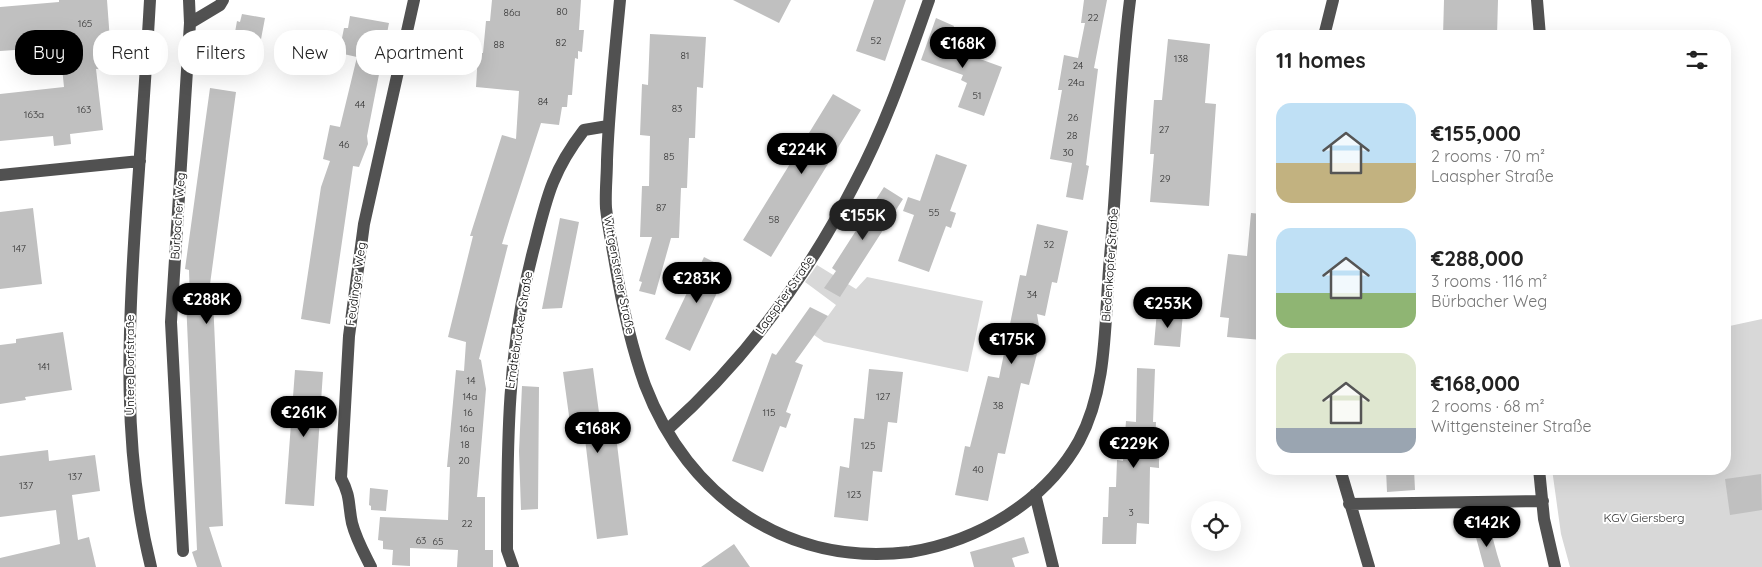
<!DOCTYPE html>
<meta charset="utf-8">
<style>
:root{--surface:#fff;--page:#f2f2f2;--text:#222;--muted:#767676;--accent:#000}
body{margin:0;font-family:Quicksand,sans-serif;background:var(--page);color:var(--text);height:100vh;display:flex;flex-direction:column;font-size:19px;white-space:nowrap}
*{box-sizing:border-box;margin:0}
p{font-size:16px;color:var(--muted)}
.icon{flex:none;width:28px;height:28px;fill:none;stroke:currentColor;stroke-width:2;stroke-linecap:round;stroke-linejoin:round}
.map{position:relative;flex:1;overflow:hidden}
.details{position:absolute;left:1256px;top:30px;width:475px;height:445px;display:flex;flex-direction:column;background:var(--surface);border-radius:20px;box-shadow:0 5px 20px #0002}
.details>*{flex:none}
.top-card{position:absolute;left:15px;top:30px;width:475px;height:45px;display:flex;gap:10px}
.fabs{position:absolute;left:1191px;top:501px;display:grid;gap:10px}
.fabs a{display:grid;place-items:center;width:50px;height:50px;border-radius:50%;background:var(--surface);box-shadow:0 5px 20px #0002;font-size:25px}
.price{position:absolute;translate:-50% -42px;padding:0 11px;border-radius:18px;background:var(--accent);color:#fff;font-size:16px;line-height:32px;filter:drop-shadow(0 1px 2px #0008)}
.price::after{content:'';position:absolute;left:50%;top:30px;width:15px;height:11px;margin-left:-8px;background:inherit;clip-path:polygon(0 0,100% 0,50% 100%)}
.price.selected{background:#222;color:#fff}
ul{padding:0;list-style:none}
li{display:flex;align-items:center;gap:15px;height:125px;padding:0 20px}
li span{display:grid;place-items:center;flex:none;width:140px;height:100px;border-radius:15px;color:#555}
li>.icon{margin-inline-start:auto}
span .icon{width:60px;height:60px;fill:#fffc;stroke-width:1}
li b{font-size:21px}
h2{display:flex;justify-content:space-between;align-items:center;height:60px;padding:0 20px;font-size:21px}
.tag{padding:0 18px;border-radius:20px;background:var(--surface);box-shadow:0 5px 20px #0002;font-size:18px;line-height:45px}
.tag.selected{background:var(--accent);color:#fff}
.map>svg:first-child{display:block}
.green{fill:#d8d8d8}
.building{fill:#c0c0c0}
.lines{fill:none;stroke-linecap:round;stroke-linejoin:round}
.minor{stroke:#515151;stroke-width:12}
.labels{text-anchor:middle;stroke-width:4;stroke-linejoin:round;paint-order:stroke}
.number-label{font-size:10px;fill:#303030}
.street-label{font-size:12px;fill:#000;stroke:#fff}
.park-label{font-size:12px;fill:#2f2f2f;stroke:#fff}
</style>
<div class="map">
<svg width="1762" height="567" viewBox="0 0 1762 567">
<rect width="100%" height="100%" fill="#fff"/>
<!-- green -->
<path class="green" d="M 817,265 L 856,289 L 867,277 L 983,301 L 968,372 L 824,342 L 814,335 L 836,305 L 805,282 Z
M 1762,319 L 1762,567 L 1570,567 L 1561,534 L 1552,469 L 1725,469 L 1725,327 Z"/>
<!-- building -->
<path class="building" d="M 59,0 L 107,0 L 112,68 L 96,69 L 103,130 L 70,134 L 71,144 L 54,146 L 53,136 L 0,141 L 0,94 L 64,87 L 60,47 L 0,51 L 0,7 L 59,2 Z
M 492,0 L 581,0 L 579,30 L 584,30 L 582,52 L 578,51 L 578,59 L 575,58 L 572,95 L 568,95 L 567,107 L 562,107 L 559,125 L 541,123 L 510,218 L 502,244 L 508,245 L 479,359 L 481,360 L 486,389 L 477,497 L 485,497 L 485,550 L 493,550 L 493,567 L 457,567 L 458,550 L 410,548 L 410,566 L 392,565 L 393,550 L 383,549 L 383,541 L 378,540 L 380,517 L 448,520 L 450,467 L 447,467 L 456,370 L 464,371 L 466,342 L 448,337 L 473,236 L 470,236 L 502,135 L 516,139 L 519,91 L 476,87 L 478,53 L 483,53 L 486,21 L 490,21 Z
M 733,0 L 791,0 L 779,23 Z
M 874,0 L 906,0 L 885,61 L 856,51 Z
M 1084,0 L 1107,0 L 1094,68 L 1098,69 L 1086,165 L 1089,166 L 1083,200 L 1066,197 L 1072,163 L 1050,159 L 1062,90 L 1058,90 L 1064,55 L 1078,58 L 1085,23 L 1081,23 Z
M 1444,0 L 1498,0 L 1497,36 L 1443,36 Z
M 242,14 L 265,18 L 255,71 L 229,66 L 237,21 L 240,22 Z
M 350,16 L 389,23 L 367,136 L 368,144 L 359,167 L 353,166 L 330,324 L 301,319 L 321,187 L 330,161 L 323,159 L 330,125 L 340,127 L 357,57 L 339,53 L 344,28 L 348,28 Z
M 936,18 L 954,26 L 947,47 L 1002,67 L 984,116 L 958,107 L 967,83 L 961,80 L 963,75 L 921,60 Z
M 650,34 L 706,37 L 703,88 L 697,87 L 695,138 L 689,138 L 687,188 L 681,188 L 679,238 L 671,238 L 655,295 L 639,291 L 642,282 L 639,281 L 652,237 L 640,237 L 642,186 L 649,186 L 650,136 L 640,135 L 642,84 L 648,85 Z
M 1168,39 L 1210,44 L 1205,103 L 1216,104 L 1209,206 L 1150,202 L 1154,154 L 1150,154 L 1154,100 L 1162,100 Z
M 210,88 L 236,92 L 208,299 L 213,299 L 223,526 L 209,527 L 222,567 L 197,567 L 192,552 L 197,550 L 186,300 L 190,300 L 189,270 L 185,269 Z
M 833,94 L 861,110 L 771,257 L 743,240 Z
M 936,154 L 967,165 L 950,211 L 956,213 L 951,228 L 946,226 L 929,272 L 898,261 L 914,215 L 903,211 L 908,197 L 920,201 Z
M 884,187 L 903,199 L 840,297 L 824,288 L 836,271 L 832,268 Z
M 33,208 L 42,284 L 0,289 L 0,212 Z
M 1251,213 L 1262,214 L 1262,340 L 1227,337 L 1229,318 L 1220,317 L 1228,254 L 1247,256 Z
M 560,218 L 579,222 L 562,308 L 542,309 Z
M 1037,224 L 1068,231 L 1057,283 L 1052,282 L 1045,316 L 1037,314 L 1041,338 L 1029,385 L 1021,383 L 1005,454 L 998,453 L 988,501 L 955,495 L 965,446 L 970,447 L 988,376 L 999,378 L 1020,275 L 1026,276 Z
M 704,257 L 728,269 L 690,351 L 665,339 Z
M 810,307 L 828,316 L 795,362 L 803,365 L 786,412 L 791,414 L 786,428 L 780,426 L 763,472 L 732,461 L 772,353 L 776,355 Z
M 1157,311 L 1183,313 L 1180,347 L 1154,345 Z
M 63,332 L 72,390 L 25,397 L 26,400 L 0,404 L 0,345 L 16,343 L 16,339 Z
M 593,368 L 600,420 L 614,419 L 628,535 L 597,539 L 583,422 L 570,423 L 563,372 Z
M 1137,368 L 1155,369 L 1153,422 L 1156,422 L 1155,451 L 1159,451 L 1159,468 L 1150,467 L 1149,524 L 1137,523 L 1136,544 L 1102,544 L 1103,517 L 1108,517 L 1109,487 L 1116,487 L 1117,460 L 1123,461 L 1126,421 L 1136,422 Z
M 869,369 L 903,372 L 897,423 L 888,422 L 882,472 L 873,471 L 868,521 L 834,517 L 840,466 L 849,468 L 854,418 L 864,419 Z
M 295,370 L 323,372 L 314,506 L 285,504 Z
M 522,386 L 539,387 L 538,509 L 521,510 L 519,451 Z
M 48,450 L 49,461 L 95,455 L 100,491 L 72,495 L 78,540 L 89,537 L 96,567 L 0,567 L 0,558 L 60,544 L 56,510 L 0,517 L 0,456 Z
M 1386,469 L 1414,469 L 1415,490 L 1387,492 Z
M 1761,474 L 1762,510 L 1730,515 L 1725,479 Z
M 370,488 L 388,490 L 386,511 L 371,510 L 371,506 L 369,505 Z
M 1490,528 L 1497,554 L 1501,567 L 1484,567 L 1474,530 Z
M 1024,537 L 1029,553 L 1012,558 L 1015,567 L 974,567 L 970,552 Z
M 734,544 L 750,567 L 701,567 Z"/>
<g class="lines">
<!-- minor -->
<path class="minor" d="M 150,0 C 146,71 141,141 136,212 C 128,330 122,451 151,567
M 620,0 C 615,53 609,106 607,160 C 607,176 605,193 606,208 C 608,227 612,245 615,263 C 622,304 631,346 645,385 C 688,498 788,567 910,552 C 978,541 1045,502 1079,441 C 1109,385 1104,318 1110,257 C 1118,171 1119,85 1130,0
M 1537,0 L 1540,36
M 190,23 L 220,5 L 223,0
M 1324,36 L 1333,0
M 0,175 L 140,161
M 667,430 C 744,361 808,275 855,183 C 886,125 907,62 929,0
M 1340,469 L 1369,567
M 1539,469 L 1544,519 L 1555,567
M 1035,494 L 1053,567
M 1349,504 L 1543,501
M 183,551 L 171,322 L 190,23 L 189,0
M 371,567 C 364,553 356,539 352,523 C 348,504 351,497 341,478 L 349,336 L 364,224 L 414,0
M 513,567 L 507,550 C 507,444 507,347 535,244 C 547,196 553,170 584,130 L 608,126"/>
</g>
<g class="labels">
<!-- number labels -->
<g class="number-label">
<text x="562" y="15">80</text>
<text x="512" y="16">86a</text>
<text x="1093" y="21">22</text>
<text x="85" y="27">165</text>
<text x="876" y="44">52</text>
<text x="561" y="46">82</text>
<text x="499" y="48">88</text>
<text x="685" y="59">81</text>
<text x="1181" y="62">138</text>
<text x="1078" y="69">24</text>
<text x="1076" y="86">24a</text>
<text x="977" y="99">51</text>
<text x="543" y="105">84</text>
<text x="360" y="108">44</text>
<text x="677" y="112">83</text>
<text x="84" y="113">163</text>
<text x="34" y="118">163a</text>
<text x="1073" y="121">26</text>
<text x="1164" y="133">27</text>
<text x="1072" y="139">28</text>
<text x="344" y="148">46</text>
<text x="1068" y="156">30</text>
<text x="669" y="160">85</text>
<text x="1165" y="182">29</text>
<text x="661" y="211">87</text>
<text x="934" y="216">55</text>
<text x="774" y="223">58</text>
<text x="1049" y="248">32</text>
<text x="19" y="252">147</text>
<text x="1032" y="298">34</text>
<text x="44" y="370">141</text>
<text x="471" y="384">14</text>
<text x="470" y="400">14a</text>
<text x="883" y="400">127</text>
<text x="998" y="409">38</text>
<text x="468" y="416">16</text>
<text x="769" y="416">115</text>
<text x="467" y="432">16a</text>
<text x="465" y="448">18</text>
<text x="868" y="449">125</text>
<text x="464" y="464">20</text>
<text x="978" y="473">40</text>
<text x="75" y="480">137</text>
<text x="26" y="489">137</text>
<text x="854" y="498">123</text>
<text x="1131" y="516">3</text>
<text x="467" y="527">22</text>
<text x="421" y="544">63</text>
<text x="438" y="545">65</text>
</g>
<!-- street labels -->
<g class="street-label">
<text transform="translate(178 216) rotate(-86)" y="4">Bürbacher Weg</text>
<text transform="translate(1110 265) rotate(-86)" y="4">Biedenkopfer Straße</text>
<text transform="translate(619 275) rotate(79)" y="4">Wittgensteiner Straße</text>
<text transform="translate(356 284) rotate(-82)" y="4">Feudinger Weg</text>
<text transform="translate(785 295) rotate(-55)" y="4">Laaspher Straße</text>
<text transform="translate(519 330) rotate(-81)" y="4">Erndtebrücker Straße</text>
<text transform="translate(130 365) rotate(-90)" y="4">Untere Dorfstraße</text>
</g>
<!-- park labels -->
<g class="park-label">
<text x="1644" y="522">KGV Giersberg</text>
</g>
</g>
</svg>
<div class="fabs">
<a><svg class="icon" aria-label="locate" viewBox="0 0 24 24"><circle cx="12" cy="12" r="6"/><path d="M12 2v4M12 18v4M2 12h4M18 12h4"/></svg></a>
</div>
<b class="price" style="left:963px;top:69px">€168K</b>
<b class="price" style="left:802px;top:175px">€224K</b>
<b class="price selected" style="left:863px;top:241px">€155K</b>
<b class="price" style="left:697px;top:304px">€283K</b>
<b class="price" style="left:207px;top:325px">€288K</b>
<b class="price" style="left:1168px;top:329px">€253K</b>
<b class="price" style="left:1012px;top:365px">€175K</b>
<b class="price" style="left:304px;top:438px">€261K</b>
<b class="price" style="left:598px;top:454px">€168K</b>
<b class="price" style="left:1134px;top:469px">€229K</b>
<b class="price" style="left:1487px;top:548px">€142K</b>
<div class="top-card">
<a class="tag selected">Buy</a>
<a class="tag">Rent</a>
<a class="tag">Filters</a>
<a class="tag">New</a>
<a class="tag">Apartment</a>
</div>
<section class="details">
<h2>11 homes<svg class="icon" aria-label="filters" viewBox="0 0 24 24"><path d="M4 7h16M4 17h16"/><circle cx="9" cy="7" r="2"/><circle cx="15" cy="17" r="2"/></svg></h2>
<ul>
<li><span style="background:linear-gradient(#bfe0f5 60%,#c2b280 0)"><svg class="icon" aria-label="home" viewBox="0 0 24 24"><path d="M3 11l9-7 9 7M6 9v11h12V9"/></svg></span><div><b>€155,000</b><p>2 rooms · 70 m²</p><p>Laaspher Straße</p></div></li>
<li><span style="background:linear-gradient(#bfe0f5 65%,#8fb573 0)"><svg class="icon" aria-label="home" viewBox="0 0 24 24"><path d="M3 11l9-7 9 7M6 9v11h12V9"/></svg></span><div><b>€288,000</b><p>3 rooms · 116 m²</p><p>Bürbacher Weg</p></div></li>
<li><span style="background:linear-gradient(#dfe7d0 75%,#9aa5b1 0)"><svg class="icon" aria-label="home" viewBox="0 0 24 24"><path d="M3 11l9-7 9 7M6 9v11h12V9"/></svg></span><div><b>€168,000</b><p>2 rooms · 68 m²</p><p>Wittgensteiner Straße</p></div></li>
</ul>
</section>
</div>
